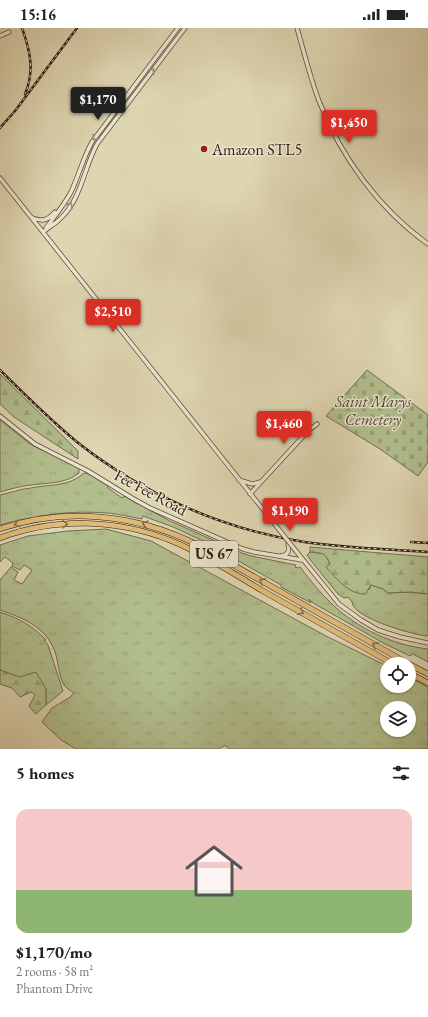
<!DOCTYPE html>
<meta charset="utf-8">
<style>
:root{--surface:#fff;--page:#f6f6f6;--text:#222;--muted:#767676;--accent:#d93025}
body{margin:0;font-family:"EB Garamond",serif;background:var(--page);color:var(--text);height:100vh;display:flex;flex-direction:column;font-size:15px;white-space:nowrap}
*{box-sizing:border-box;margin:0}
p{font-size:13px;color:var(--muted)}
.icon{flex:none;width:22px;height:22px;fill:none;stroke:currentColor;stroke-width:2;stroke-linecap:round;stroke-linejoin:round}
.map{position:relative;height:721px;overflow:hidden}
.sheet{display:flex;flex-direction:column;background:var(--surface);flex:1}
.sheet>*{flex:none}
.controls{position:absolute;left:380px;top:629px;display:grid;gap:8px}
.controls a{display:grid;place-items:center;width:36px;height:36px;border-radius:50%;background:var(--surface);box-shadow:0 1px 3px #0004;font-size:20px}
.price{position:absolute;translate:-50% -34px;padding:0 9px;border-radius:4px;background:var(--accent);color:#fff;font-size:13px;line-height:26px;filter:drop-shadow(0 1px 2px #0008)}
.price::after{content:'';position:absolute;left:50%;top:24px;width:12px;height:9px;margin-left:-6px;background:inherit;clip-path:polygon(0 0,100% 0,50% 100%)}
.price.current{background:#222;color:#fff}
ul{padding:0;list-style:none}
li{display:grid;align-content:center;gap:8px;height:212px;padding:0 16px}
li span{display:grid;place-items:center;height:124px;border-radius:12px;color:#555}
li>.icon{margin-inline-start:auto}
span .icon{width:72px;height:72px;fill:#fffc;stroke-width:1}
li b{font-size:17px}
h2{display:flex;justify-content:space-between;align-items:center;height:48px;padding:0 16px;font-size:17px}
.status{display:flex;justify-content:space-between;align-items:center;height:28px;padding:0 20px;background:var(--surface);direction:ltr}
.status svg{height:11px;fill:currentColor}
.map>svg:first-child{display:block}
.grass{fill:url(#grass-tufts);stroke:#706e50;fill-rule:evenodd}
.forest{fill:url(#forest-firs);stroke:#706e50}
.cemetery{fill:url(#cemetery-stones);stroke:#706e50}
.lines{fill:none;stroke-linecap:round;stroke-linejoin:round}
.minor-casing{stroke:#5b4c3c;stroke-width:5}
.highway-casing{stroke:#2f1e15;stroke-width:6}
.minor{stroke:#eae4cc;stroke-width:3.5}
.highway{stroke:#dfba78;stroke-width:5}
.rail-casing{stroke:#2f1e15;stroke-width:2.5}
.rail{stroke:#eae4cc;stroke-width:1;stroke-dasharray:3;stroke-linecap:butt}
.minor-bridge-casing{stroke:#5b4c3c;stroke-width:5;stroke-linecap:butt}
.minor-bridge{stroke:#eae4cc;stroke-width:3.5}
.oneway{stroke:#968b7a}
.oneway2{stroke:#876c46}
.poi-dot{fill:#8f2418;stroke:#eae4cc;stroke-width:1.5}
.labels{text-anchor:middle;stroke-width:3;stroke-linejoin:round;paint-order:stroke}
.shield{fill:#eae4cc;stroke:#67594c;stroke-width:1}
.shield-label{font-size:15px;font-weight:bold;fill:#2f1e15}
.poi-label{font-size:16px;fill:#2f1e15;stroke:#eae4cc;text-anchor:start}
.park-label{font-size:16px;font-style:italic;fill:#504633;stroke:#eae4cc}
.street-label{font-size:16px;fill:#2f1e15;stroke:#eae4cc}
</style>
<div class="status"><b>15:16</b><svg viewBox="0 0 49 12"><path d="M0 12V9h3v3zM5 12V6h3v6zM10 12V3h3v9zM15 12V0h3v12zM26 1h20v11H26zM47 4h2v5h-2z"/></svg></div>
<div class="map">
<svg width="428" height="721" viewBox="0 0 428 721">
<defs>
<pattern id="grass-tufts" width="24" height="20" patternUnits="userSpaceOnUse"><rect width="24" height="20" fill="#b1bd8c"/><path d="M3 7l-1-3M5 7V3M7 7l1-3M15 17l-1-3M17 17v-4M19 17l1-3" fill="none" stroke="#99a278"/></pattern>
<pattern id="forest-firs" width="22" height="20" patternUnits="userSpaceOnUse"><rect width="22" height="20" fill="#b1bd8c"/><path d="M5 1l3.5 6h-7zM16 11l3.5 6h-7z" fill="#99a278"/></pattern>
<pattern id="cemetery-stones" width="16" height="16" patternUnits="userSpaceOnUse"><rect width="16" height="16" fill="#b1bd8c"/><path d="M2 7V4a2 2 0 0 1 4 0v3zM10 15v-3a2 2 0 0 1 4 0v3z" fill="#99a278"/></pattern>
</defs>
<rect width="100%" height="100%" fill="#ded5b1"/>
<filter id="stains"><feTurbulence type="fractalNoise" baseFrequency=".005" numOctaves="4"/><feColorMatrix values="0 0 0 0 .2 0 0 0 0 .09 0 0 0 0 .02 0 0 0 .5 -.17"/></filter>
<radialGradient id="worn" r=".72"><stop offset=".6" stop-color="#630" stop-opacity="0"/><stop offset="1" stop-color="#630" stop-opacity=".3"/></radialGradient>
<!-- grass -->
<path class="grass" d="M 0,392 L 30,416 L 79,440 L 79,445 C 66,456 46,455 31,457 C 21,458 10,461 0,464 Z
M 84,445 L 89,446 L 107,457 L 108,460 L 122,470 L 124,468 L 168,492 L 242,525 L 251,528 L 296,537 L 295,539 L 298,540 L 300,539 C 310,552 320,565 332,576 C 358,601 393,617 428,621 L 428,634 L 413,626 L 410,628 L 385,616 L 313,575 L 309,571 L 311,575 L 281,559 L 281,557 L 203,513 L 173,499 L 143,488 L 142,491 C 130,489 119,486 108,485 C 71,482 36,487 0,497 L 0,467 C 10,465 20,461 31,460 C 51,456 68,459 84,445 Z
M 106,501 L 151,513 L 326,608 L 387,638 L 387,658 L 409,658 L 409,649 L 428,659 L 428,721 L 229,721 L 225,717 L 219,721 L 76,721 L 61,712 L 42,694 L 52,680 L 69,670 L 74,665 C 71,663 66,660 64,657 C 60,651 58,635 56,627 C 48,600 24,590 0,582 L 0,552 L 11,539 L 18,544 L 14,552 L 22,556 L 32,542 L 24,537 L 20,542 L 12,538 L 13,535 L 5,529 L 0,534 L 0,517 L 28,508 L 68,503 ZM 387,680 L 409,680 L 409,702 L 387,702 Z
M 310,524 C 322,525 325,524 330,536 L 326,539 L 369,562 L 371,557 L 383,561 L 388,565 L 410,564 L 428,566 L 428,608 C 413,607 353,590 352,574 L 348,569 L 344,570 L 338,566 L 312,534 L 307,527 Z
M 0,584 C 20,591 30,596 46,612 L 44,612 L 48,617 L 63,663 L 46,677 L 46,661 L 0,642 Z"/>
<!-- forest -->
<path class="forest" d="M 0,346 L 78,423 L 78,431 L 14,389 L 0,376 Z
M 310,519 L 428,529 L 428,566 L 410,564 L 388,565 L 383,561 L 371,557 L 365,566 C 348,566 337,551 326,539 L 330,536 C 325,524 322,525 310,524 Z
M 0,642 L 20,649 L 36,644 L 46,661 L 46,677 L 36,686 L 29,678 L 35,667 L 31,664 L 20,669 L 12,660 L 0,656 Z"/>
<!-- cemetery -->
<path class="cemetery" d="M 367,342 L 428,387 L 428,434 L 418,448 L 380,421 L 326,388 Z"/>
<g class="lines">
<defs>
<path id="minor" d="M 297,0 C 304,24 310,49 319,73 C 341,129 379,181 428,216
M 0,8 L 9,4
M 0,150 L 273,494
M 33,190 C 43,194 48,192 55,184
M 46,200 C 55,188 64,177 71,164 C 79,147 83,130 92,114 L 178,0
M 43,204 C 49,199 55,196 60,191 C 81,172 84,140 97,116 L 185,0
M 0,388 L 35,416 L 88,443 L 132,470 L 150,480 L 243,521 L 254,524 L 302,532
M 239,452 L 252,456 L 260,454
M 250,466 L 307,404 L 317,396
M 296,523 L 339,576 L 361,592 L 378,602 L 400,609 L 428,615
M 281,528 C 290,527 289,521 288,514"/>
<path id="highway" d="M 0,501 C 65,479 135,486 196,516 L 409,636
M 0,510 C 56,489 118,491 172,513 C 204,526 234,546 263,563 C 306,587 350,612 393,636
M 409,636 L 428,646
M 409,645 L 428,655"/>
</defs>
<!-- minor casing -->
<use href="#minor" class="minor-casing"/>
<!-- highway casing -->
<use href="#highway" class="highway-casing"/>
<!-- minor -->
<use href="#minor" class="minor"/>
<!-- highway -->
<use href="#highway" class="highway"/>
<defs>
<path id="rail" d="M 22,0 C 30,22 35,43 25,66
M 0,100 L 15,83 L 77,0
M 0,342 C 25,367 50,392 77,414 C 143,466 222,501 304,514 C 345,520 387,521 428,524
M 411,514 L 428,515"/>
</defs>
<!-- rail casing -->
<use href="#rail" class="rail-casing"/>
<!-- rail -->
<use href="#rail" class="rail"/>
<defs>
<path id="minor-bridge" d="M 273,494 L 296,523"/>
</defs>
<!-- minor-bridge casing -->
<use href="#minor-bridge" class="minor-bridge-casing"/>
<!-- minor-bridge -->
<use href="#minor-bridge" class="minor-bridge"/>
</g>
<!-- one-way arrows -->
<defs><path id="oneway-chevron" d="M-2-3.5L2.5 0L-2 3.5" fill="none" stroke-width="1.6" stroke-linecap="round" stroke-linejoin="round"/></defs>
<g class="oneway">
<use href="#oneway-chevron" transform="translate(152 43) rotate(-53)"/>
<use href="#oneway-chevron" transform="translate(95 110) rotate(125)"/>
<use href="#oneway-chevron" transform="translate(70 177) rotate(-59)"/>
</g>
<g class="oneway2">
<use href="#oneway-chevron" transform="translate(17 496) rotate(165)"/>
<use href="#oneway-chevron" transform="translate(65 496) rotate(-4)"/>
<use href="#oneway-chevron" transform="translate(145 496) rotate(-165)"/>
<use href="#oneway-chevron" transform="translate(262 553) rotate(-151)"/>
<use href="#oneway-chevron" transform="translate(301 584) rotate(29)"/>
<use href="#oneway-chevron" transform="translate(375 617) rotate(-150)"/>
</g>
<!-- markers -->
<circle class="poi-dot" cx="204" cy="121" r="4"/>
<g class="labels">
<!-- shield labels -->
<rect class="shield" x="190" y="513" width="48" height="26" rx="3"/>
<g class="shield-label">
<text x="214" y="531">US 67</text>
</g>
<!-- poi labels -->
<g class="poi-label">
<text x="212" y="127">Amazon STL5</text>
</g>
<!-- park labels -->
<g class="park-label">
<text x="373" y="379">Saint Marys<tspan x="373" dy="18">Cemetery</tspan></text>
</g>
<!-- street labels -->
<g class="street-label">
<text transform="translate(151 464) rotate(28)" y="6">Fee Fee Road</text>
</g>
</g>
<rect width="100%" height="100%" filter="url(#stains)"/>
<rect width="100%" height="100%" fill="url(#worn)"/>
</svg>
<div class="controls">
<a><svg class="icon" aria-label="locate" viewBox="0 0 24 24"><circle cx="12" cy="12" r="6"/><path d="M12 2v4M12 18v4M2 12h4M18 12h4"/></svg></a>
<a><svg class="icon" aria-label="layers" viewBox="0 0 24 24"><path d="M12 4l9 5-9 5-9-5zM3 14l9 5 9-5"/></svg></a>
</div>
<b class="price current" style="left:98px;top:93px">$1,170</b>
<b class="price" style="left:349px;top:116px">$1,450</b>
<b class="price" style="left:113px;top:305px">$2,510</b>
<b class="price" style="left:284px;top:417px">$1,460</b>
<b class="price" style="left:290px;top:504px">$1,190</b>
</div>
<section class="sheet">
<h2>5 homes<svg class="icon" aria-label="filters" viewBox="0 0 24 24"><path d="M4 7h16M4 17h16"/><circle cx="9" cy="7" r="2"/><circle cx="15" cy="17" r="2"/></svg></h2>
<ul>
<li><span style="background:linear-gradient(#f6c9c9 65%,#8fb573 0)"><svg class="icon" aria-label="home" viewBox="0 0 24 24"><path d="M3 11l9-7 9 7M6 9v11h12V9"/></svg></span><div><b>$1,170/mo</b><p>2 rooms · 58 m²</p><p>Phantom Drive</p></div></li>
</ul>
</section>
